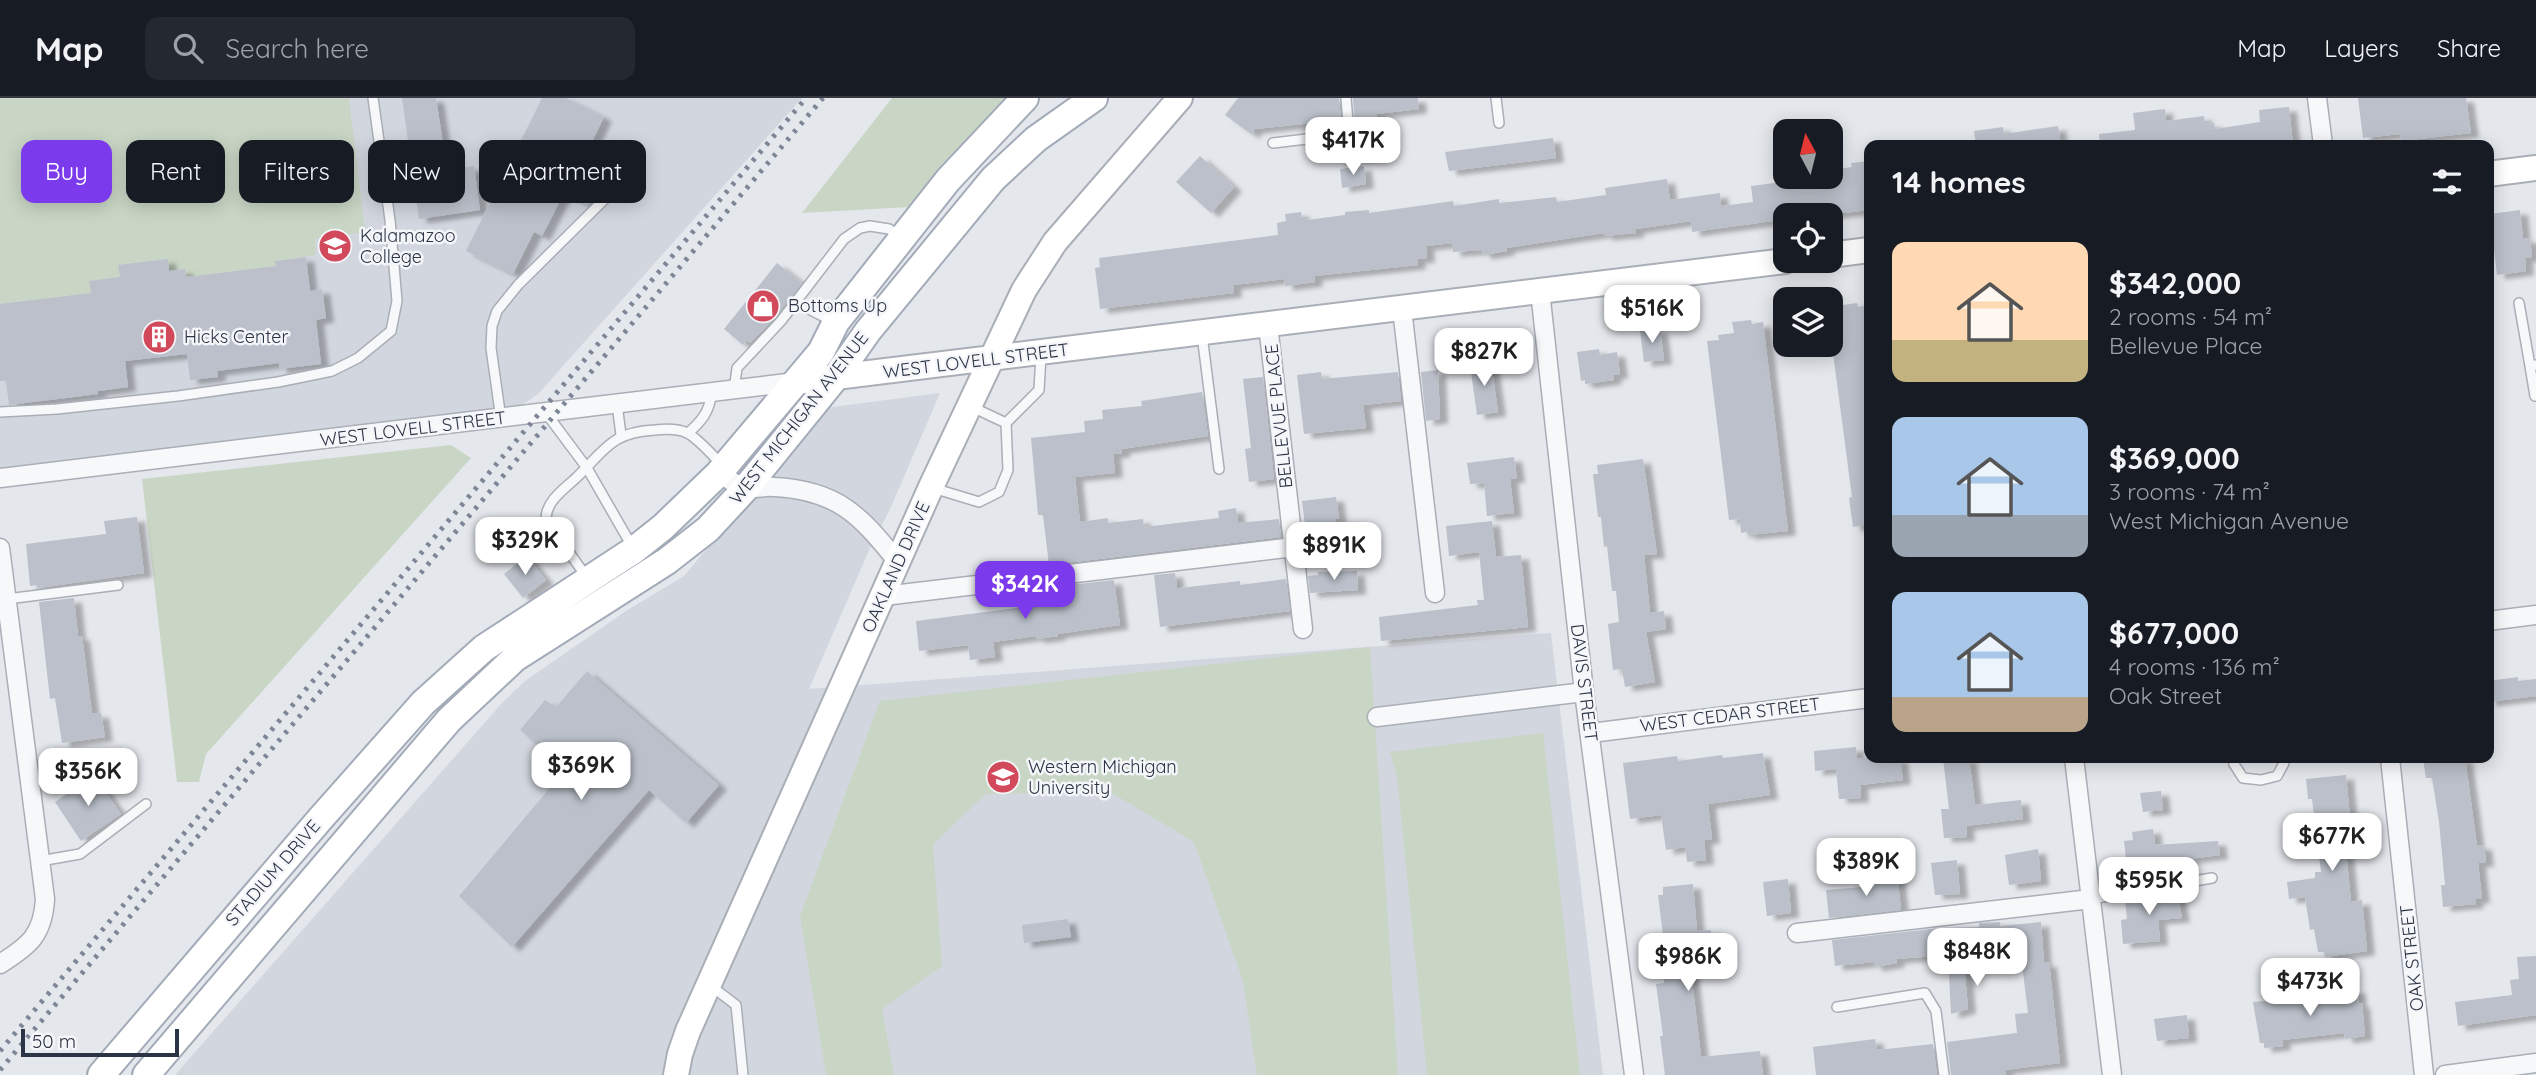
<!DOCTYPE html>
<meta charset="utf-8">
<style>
:root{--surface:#171b24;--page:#242831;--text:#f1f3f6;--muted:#9ea1a6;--line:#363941;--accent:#7c3aed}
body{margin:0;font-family:Quicksand,sans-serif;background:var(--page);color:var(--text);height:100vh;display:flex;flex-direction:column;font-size:26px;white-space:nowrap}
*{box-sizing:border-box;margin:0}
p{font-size:23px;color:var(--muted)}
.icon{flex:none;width:38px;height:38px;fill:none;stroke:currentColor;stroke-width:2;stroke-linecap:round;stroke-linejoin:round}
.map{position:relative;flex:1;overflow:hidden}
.sheet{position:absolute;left:1864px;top:42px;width:630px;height:623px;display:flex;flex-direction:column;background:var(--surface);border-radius:14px;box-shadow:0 4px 18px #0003}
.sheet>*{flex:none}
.guide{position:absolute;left:21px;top:42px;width:665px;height:63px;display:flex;gap:14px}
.needle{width:46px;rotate:353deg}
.tools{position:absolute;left:1773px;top:21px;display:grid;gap:14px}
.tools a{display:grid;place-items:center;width:70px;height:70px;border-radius:14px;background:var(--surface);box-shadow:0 4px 18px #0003;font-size:35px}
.scale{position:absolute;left:21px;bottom:18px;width:158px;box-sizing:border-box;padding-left:7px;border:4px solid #2b3445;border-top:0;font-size:19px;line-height:24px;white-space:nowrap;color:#2b3445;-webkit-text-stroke:5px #f4f6f9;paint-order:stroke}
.price{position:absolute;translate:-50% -60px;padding:0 16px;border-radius:14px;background:#fff;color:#222;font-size:23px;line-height:46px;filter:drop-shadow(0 2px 4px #0008)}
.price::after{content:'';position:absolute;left:50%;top:42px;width:21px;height:16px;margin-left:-10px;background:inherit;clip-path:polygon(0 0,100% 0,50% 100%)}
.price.active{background:var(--accent);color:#fff}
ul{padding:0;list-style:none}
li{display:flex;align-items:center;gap:21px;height:175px;padding:0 28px}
li span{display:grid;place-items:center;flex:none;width:196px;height:140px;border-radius:14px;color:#555}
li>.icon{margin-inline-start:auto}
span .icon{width:84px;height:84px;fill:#fffc;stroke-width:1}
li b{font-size:30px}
h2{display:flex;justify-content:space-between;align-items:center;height:84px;padding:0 28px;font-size:30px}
.pill{padding:0 24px;border-radius:14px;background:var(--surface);box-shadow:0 4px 18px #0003;font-size:24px;line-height:63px}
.pill.active{background:var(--accent);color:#fff}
header{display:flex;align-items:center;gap:42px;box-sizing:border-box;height:98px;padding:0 35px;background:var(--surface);border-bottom:2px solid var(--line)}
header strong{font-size:33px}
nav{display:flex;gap:38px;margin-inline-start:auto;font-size:24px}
.search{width:490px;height:63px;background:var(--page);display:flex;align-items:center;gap:18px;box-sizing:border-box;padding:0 24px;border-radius:14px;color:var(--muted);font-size:26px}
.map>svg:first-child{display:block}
.built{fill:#d2d6de}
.green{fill:#c9d6c5}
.building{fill:#bbc0ca;filter:url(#shadow)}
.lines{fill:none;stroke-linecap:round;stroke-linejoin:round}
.lane-casing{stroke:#a9aeb7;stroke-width:12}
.street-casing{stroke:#a9aeb7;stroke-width:21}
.secondary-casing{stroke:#a9aeb7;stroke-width:28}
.primary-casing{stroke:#a3abb8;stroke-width:30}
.lane{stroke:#f7f8fa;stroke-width:9}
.street{stroke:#f7f8fa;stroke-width:18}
.secondary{stroke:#fff;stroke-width:24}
.primary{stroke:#fff;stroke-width:26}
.rail{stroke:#7d8696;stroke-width:5;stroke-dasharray:3.5 7;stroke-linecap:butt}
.labels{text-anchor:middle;stroke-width:5;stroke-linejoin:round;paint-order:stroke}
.poi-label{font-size:18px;fill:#2b3445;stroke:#f4f6f9;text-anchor:start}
.street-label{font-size:18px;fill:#2b3445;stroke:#f4f6f9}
</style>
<header>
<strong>Map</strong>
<div class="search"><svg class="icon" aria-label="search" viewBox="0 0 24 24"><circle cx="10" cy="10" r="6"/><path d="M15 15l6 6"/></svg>Search here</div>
<nav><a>Map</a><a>Layers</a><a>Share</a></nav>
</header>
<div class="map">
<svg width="2536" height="977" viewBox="0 0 2536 977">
<defs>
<filter id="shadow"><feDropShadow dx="8" dy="4.5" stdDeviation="2" flood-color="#0004"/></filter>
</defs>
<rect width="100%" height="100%" fill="#e4e7ec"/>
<!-- built -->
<path class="built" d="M 0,0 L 802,0 L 538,296 L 501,321 L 0,380 Z
M 940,295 L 891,409 L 869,452 L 809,591 L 1551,535 L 1603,977 L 175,977 L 502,605 L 525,583 L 626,513 L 684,478 L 825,310 Z"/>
<!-- green -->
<path class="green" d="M 0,0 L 349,0 L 365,134 L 315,140 L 316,157 L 275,163 L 276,168 L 186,179 L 184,171 L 169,173 L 168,161 L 118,168 L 120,179 L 90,183 L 91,195 L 0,206 Z
M 892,0 L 1025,0 L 927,108 L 802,115 Z
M 451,347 L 471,360 L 206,656 L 199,684 L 177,684 L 142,381 Z
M 1370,549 L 1398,977 L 1257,977 L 1243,883 L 1194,744 L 1110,694 L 985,696 L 933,747 L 942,868 L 882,911 L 894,977 L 826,977 L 800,818 L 880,603 Z
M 1543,635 L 1580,977 L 1427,977 L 1397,679 L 1390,654 Z"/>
<!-- building -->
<path class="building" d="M 402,0 L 436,0 L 447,72 L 474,68 L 480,112 L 419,121 Z
M 542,0 L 566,0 L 604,19 L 585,58 L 609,70 L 594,102 L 588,107 L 564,95 L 542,138 L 534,134 L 513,176 L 466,153 Z
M 1238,0 L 1339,0 L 1341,22 L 1255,31 L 1251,36 L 1225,17 Z
M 1353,0 L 1418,0 L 1419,11 L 1376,16 L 1381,58 L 1357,61 Z
M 2358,0 L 2466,0 L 2471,35 L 2401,43 L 2400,36 L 2363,40 Z
M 2289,9 L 2293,47 L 2100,47 L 2099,36 L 2135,32 L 2133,15 L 2165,11 L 2166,23 L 2204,18 L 2205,26 L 2214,25 L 2215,31 L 2260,24 L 2259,12 Z
M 2058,28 L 2061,47 L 1976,47 L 1974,33 L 2003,29 L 2004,36 Z
M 1553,40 L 1556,60 L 1449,73 L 1445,54 Z
M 1200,58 L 1234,89 L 1211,115 L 1176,84 Z
M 1869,63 L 1869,112 L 1826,117 L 1779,117 L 1780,122 L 1692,134 L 1691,123 L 1636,131 L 1636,135 L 1604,138 L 1604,135 L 1506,150 L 1507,153 L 1483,157 L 1482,152 L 1453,154 L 1452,145 L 1426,148 L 1427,160 L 1417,161 L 1418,167 L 1314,178 L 1315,184 L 1285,188 L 1284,181 L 1233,187 L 1234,195 L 1100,211 L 1095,170 L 1100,169 L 1099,160 L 1278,137 L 1277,125 L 1286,123 L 1285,116 L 1301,114 L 1302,121 L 1307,122 L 1345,117 L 1345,114 L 1369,112 L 1369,115 L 1453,103 L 1454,108 L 1499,101 L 1499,105 L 1556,99 L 1557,104 L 1606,97 L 1605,90 L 1667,81 L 1670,102 L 1720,95 L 1721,108 L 1753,104 L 1751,88 L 1797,82 L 1797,79 L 1830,79 L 1830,72 L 1852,69 L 1851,65 Z
M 1364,68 L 1366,86 L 1342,90 L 1340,71 Z
M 2520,112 L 2523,141 L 2530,140 L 2532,159 L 2525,160 L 2526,173 L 2497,177 L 2490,116 Z
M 306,159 L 310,193 L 322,191 L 326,220 L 316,222 L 321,266 L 279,271 L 279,265 L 217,273 L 218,279 L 190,282 L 187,256 L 125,263 L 128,289 L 98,293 L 98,296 L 9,307 L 6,283 L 0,283 L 0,206 L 91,195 L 89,183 L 120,179 L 118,167 L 168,161 L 169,173 L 185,171 L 186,179 L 276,168 L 275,163 Z
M 777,165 L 802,185 L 776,218 L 750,245 L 747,242 L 743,247 L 724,231 Z
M 1857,205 L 1858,209 L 1869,207 L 1869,427 L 1853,429 L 1849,400 L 1852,399 L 1832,248 L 1830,209 Z
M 1751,222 L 1752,226 L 1763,224 L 1788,433 L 1748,437 L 1747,434 L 1741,435 L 1740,421 L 1729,422 L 1707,243 L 1719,242 L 1718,237 L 1734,235 L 1732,224 Z
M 1660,231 L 1664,262 L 1644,264 L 1640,233 Z
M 1599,251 L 1600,257 L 1617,254 L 1620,276 L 1613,277 L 1614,282 L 1585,286 L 1585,282 L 1581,283 L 1577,254 Z
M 1491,264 L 1498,314 L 1477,317 L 1470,267 Z
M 1438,272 L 1440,321 L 1426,323 L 1421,274 Z
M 1321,274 L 1322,281 L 1398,274 L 1401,303 L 1363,307 L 1366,330 L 1304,336 L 1297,277 Z
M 1263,279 L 1274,381 L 1249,384 L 1245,351 L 1251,350 L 1243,281 Z
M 1202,294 L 1208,338 L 1122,351 L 1122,355 L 1113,356 L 1115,375 L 1075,379 L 1080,424 L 1108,420 L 1108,425 L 1143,421 L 1144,429 L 1219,420 L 1218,413 L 1236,410 L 1238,425 L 1279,421 L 1281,439 L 1049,467 L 1043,417 L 1038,417 L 1031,340 L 1085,334 L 1084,323 L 1103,321 L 1102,312 L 1142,308 L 1141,303 Z
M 1514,359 L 1517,380 L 1510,381 L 1514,415 L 1487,418 L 1484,385 L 1470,386 L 1467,365 Z
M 1643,361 L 1657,456 L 1644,457 L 1650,515 L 1664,513 L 1666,531 L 1646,534 L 1655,584 L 1625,589 L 1622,571 L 1613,572 L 1608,526 L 1619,524 L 1616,493 L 1612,493 L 1607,448 L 1604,449 L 1601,419 L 1598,419 L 1593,376 L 1598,376 L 1597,367 Z
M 1336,399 L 1339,420 L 1336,421 L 1336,423 L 1305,427 L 1302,403 Z
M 137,419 L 144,475 L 37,490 L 37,487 L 30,488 L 26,446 L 106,436 L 104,423 Z
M 1492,423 L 1496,459 L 1521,457 L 1528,529 L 1381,543 L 1379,519 L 1478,507 L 1477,502 L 1484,502 L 1479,454 L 1449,458 L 1446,428 Z
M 527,458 L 546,482 L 523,500 L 504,476 Z
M 1357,473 L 1358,492 L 1310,495 L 1308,478 L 1318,477 L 1318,474 Z
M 1175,475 L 1177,490 L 1180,490 L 1240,483 L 1240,487 L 1286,481 L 1290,513 L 1160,529 L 1154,477 Z
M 1114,482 L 1120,527 L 1057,536 L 1058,538 L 1036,541 L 1036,538 L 993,544 L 995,559 L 970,562 L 968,547 L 919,553 L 916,523 L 1054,505 L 1052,489 Z
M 74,500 L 78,538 L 82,538 L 92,616 L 101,615 L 105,639 L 62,645 L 55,600 L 50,601 L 39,504 Z
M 587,573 L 719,687 L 686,725 L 649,692 L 512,849 L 459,798 L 565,672 L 520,632 L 545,602 L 556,609 Z
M 2518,579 L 2518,583 L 2536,581 L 2536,598 L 2488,604 L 2488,583 Z
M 1856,649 L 1857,660 L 1900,660 L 1903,682 L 1860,687 L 1861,700 L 1839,701 L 1836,671 L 1815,673 L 1814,653 Z
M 1763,655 L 1770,697 L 1708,706 L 1712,741 L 1704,742 L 1706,762 L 1687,764 L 1685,749 L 1666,752 L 1661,717 L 1630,721 L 1623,665 L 1677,658 L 1678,663 L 1722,657 L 1723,660 Z
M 1943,660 L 1969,660 L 1975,707 L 2021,702 L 2023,721 L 1966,728 L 1967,739 L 1944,740 L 1941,711 L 1949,711 Z
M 2433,660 L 2465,660 L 2477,748 L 2484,747 L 2486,764 L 2478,765 L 2482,801 L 2475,801 L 2476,806 L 2443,809 L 2441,787 L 2445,787 L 2439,724 L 2432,680 L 2426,680 L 2423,661 Z
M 94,677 L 121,716 L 81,743 L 55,704 Z
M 2346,677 L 2352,742 L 2345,743 L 2351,804 L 2362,802 L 2367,853 L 2325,859 L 2324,854 L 2318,854 L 2314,831 L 2310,832 L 2305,799 L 2289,801 L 2287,784 L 2315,780 L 2315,774 L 2321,774 L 2312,701 L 2308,701 L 2306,681 Z
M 2161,693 L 2163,712 L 2143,714 L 2140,695 Z
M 2153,731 L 2155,747 L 2218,743 L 2220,757 L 2174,763 L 2176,779 L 2129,787 L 2124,743 L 2133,742 L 2132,734 Z
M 2038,751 L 2041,783 L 2009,787 L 2005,757 Z
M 1957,762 L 1960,796 L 1935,797 L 1931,765 Z
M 1897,775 L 1901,812 L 1829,820 L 1826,792 L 1875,788 L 1873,778 Z
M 1788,781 L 1791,815 L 1767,818 L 1763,784 Z
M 1693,786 L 1697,833 L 1711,832 L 1713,854 L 1689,857 L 1701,959 L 1760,953 L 1763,977 L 1665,977 L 1660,938 L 1663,938 L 1656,886 L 1664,885 L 1659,838 L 1663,837 L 1658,797 L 1663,797 L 1663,789 Z
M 2177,793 L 2182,820 L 2158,822 L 2160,843 L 2123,846 L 2121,822 L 2127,821 L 2125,802 Z
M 1068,821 L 1071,839 L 1024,845 L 1022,827 Z
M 2000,824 L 2000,828 L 2041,824 L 2044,865 L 2049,864 L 2060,965 L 2005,972 L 2006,977 L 1951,977 L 1947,944 L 2017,935 L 2015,916 L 2028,915 L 2021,858 L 1964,865 L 1968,911 L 1951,916 L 1948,857 L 1896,861 L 1897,865 L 1874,869 L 1874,864 L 1835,868 L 1832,842 L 1940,830 L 1979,829 L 1979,825 Z
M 2536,858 L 2536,917 L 2458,928 L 2455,904 L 2512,897 L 2510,882 L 2519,881 L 2517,859 Z
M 2358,891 L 2359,905 L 2362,905 L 2365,938 L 2345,941 L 2344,935 L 2282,942 L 2283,948 L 2264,950 L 2264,945 L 2260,945 L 2253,904 L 2277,902 L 2277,905 L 2335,897 L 2334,894 Z
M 2187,917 L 2189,940 L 2157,943 L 2154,921 Z
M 1875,941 L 1877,952 L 1933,946 L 1937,977 L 1816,977 L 1813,949 Z"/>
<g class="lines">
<defs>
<path id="lane" d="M 1496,0 L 1499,25
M 1273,45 L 1349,36 L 1346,0
M 795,204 L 834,224
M 2519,205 L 2530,268 L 2536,267
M 1202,237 L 1219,371
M 2530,268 L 2535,298
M 734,293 L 737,270 L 781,223 L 844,141 L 860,130 L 870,128 L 889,131 L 901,139
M 617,306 L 621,337
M 0,314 L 57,311 L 178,298 L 278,284 L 332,273 L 358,260 L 391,233 L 397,203 L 390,122 L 373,0
M 546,315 L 587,370 L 633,450
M 501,321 L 491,250 L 492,228 L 497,213 L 518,187 L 637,69
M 1006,325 L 1039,292 L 1041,257
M 688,335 C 701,324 710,313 711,296
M 933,390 L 979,404 L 999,394 L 1008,372 L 1006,325 L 972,309
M 1294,451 L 1350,445
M 588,481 L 546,422 C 545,404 564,391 576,380 C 605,352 611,334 655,332 C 665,331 679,331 687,335 C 698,340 714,359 723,368
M 7,501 L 118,487
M 2233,660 L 2234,666 L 2243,680 L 2261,682 L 2277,678 L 2284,665 L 2283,660
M 40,763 L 80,756 L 146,706
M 2091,801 L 2212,780
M 711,888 L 736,907 L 743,977
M 1837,909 L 1925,895 L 1936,913 L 1944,977"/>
<path id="street" d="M 2317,0 L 2323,47
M 1540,193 L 1584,594 L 1634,977
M 1402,211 L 1435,495
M 1268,227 L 1303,531
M 719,375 C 727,380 738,389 747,390 C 756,391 765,388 774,389 C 837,392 860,417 897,463
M 0,380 L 795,284
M 0,450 L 45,801 C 43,837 29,848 0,866
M 884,498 L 1294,449
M 2488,523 L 2536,517
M 1377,619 L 1584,594
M 1591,635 L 1869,600
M 2074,660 L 2112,977
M 2390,660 L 2424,977
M 1797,835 L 2091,801
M 2445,977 L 2536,965"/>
<path id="secondary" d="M 2488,76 L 2536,70
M 1830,157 L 1869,152
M 795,284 L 1785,163
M 676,977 L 680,956 L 688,933 L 931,389 L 1024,192 L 1055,144 L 1180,0"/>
<path id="primary" d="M 101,977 L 321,720 L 423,605 L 484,550 L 634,452 L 663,429 L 719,375 L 821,254 L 836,224 L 948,82 L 1025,0
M 146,977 L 449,622 L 515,560 L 667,463 L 708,431 L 745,391 L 835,280 L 868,233 L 993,81 L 1036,41 L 1094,0"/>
</defs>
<!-- lane casing -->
<use href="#lane" class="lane-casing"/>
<!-- street casing -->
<use href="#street" class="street-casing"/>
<!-- secondary casing -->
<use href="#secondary" class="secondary-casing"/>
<!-- primary casing -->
<use href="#primary" class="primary-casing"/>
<!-- lane -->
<use href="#lane" class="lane"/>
<!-- street -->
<use href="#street" class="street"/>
<!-- secondary -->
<use href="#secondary" class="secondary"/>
<!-- primary -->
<use href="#primary" class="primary"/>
<!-- rail -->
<path class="rail" d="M 0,953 L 806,0
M 0,972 L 823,0"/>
</g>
<!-- icons -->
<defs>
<symbol id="university-disc" viewBox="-11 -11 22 22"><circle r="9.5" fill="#d1495b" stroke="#f4f6f9"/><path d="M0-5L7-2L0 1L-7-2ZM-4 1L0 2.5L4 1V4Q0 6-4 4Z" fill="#fff"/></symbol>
<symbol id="shop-disc" viewBox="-11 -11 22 22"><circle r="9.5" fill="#d1495b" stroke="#f4f6f9"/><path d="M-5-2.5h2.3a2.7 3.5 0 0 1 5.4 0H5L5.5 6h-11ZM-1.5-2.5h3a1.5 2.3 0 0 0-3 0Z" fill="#fff"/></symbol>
<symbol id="building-disc" viewBox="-11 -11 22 22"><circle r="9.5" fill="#d1495b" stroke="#f4f6f9"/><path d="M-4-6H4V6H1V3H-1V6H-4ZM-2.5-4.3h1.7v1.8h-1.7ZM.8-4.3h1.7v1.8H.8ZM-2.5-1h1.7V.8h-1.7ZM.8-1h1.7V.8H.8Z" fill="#fff"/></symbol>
</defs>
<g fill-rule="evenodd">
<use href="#university-disc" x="316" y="129" width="38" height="38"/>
<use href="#shop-disc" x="744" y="189" width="38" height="38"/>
<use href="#building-disc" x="140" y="220" width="38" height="38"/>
<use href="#university-disc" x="984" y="660" width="38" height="38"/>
</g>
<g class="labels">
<!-- poi labels -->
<g class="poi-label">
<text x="360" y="144">Kalamazoo<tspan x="360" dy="21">College</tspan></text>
<text x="788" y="214">Bottoms Up</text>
<text x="184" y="245">Hicks Center</text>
<text x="1028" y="675">Western Michigan<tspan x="1028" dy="21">University</tspan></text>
</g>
<!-- street labels -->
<g class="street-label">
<text transform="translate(976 263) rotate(-7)" y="6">WEST LOVELL STREET</text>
<text transform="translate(1279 318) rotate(-96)" y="6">BELLEVUE PLACE</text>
<text transform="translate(799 320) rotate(-52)" y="6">WEST MICHIGAN AVENUE</text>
<text transform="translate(413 331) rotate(-7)" y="6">WEST LOVELL STREET</text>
<text transform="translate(896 469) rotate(-66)" y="6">OAKLAND DRIVE</text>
<text transform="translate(1584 585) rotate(83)" y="6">DAVIS STREET</text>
<text transform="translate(1730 617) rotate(-7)" y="6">WEST CEDAR STREET</text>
<text transform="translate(273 775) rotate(-49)" y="6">STADIUM DRIVE</text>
<text transform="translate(2412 860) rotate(-96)" y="6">OAK STREET</text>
</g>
</g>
</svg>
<div class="tools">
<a><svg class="needle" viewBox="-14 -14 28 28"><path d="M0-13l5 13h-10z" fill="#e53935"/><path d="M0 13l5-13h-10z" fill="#9ea1a6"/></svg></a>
<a><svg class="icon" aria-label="locate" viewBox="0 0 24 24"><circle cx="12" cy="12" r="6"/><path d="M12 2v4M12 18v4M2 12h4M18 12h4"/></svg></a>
<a><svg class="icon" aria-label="layers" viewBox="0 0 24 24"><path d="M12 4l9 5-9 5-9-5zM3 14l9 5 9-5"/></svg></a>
</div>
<div class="scale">50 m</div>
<b class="price" style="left:1353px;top:79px">$417K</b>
<b class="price" style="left:1652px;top:247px">$516K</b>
<b class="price" style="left:1484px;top:290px">$827K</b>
<b class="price" style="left:525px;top:479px">$329K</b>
<b class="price" style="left:1334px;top:484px">$891K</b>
<b class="price active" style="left:1025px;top:523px">$342K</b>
<b class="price" style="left:581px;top:704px">$369K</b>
<b class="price" style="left:88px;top:710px">$356K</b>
<b class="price" style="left:2332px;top:775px">$677K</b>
<b class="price" style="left:1866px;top:800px">$389K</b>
<b class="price" style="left:2149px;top:819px">$595K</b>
<b class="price" style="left:1977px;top:890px">$848K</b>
<b class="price" style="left:1688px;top:895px">$986K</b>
<b class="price" style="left:2310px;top:920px">$473K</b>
<div class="guide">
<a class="pill active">Buy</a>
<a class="pill">Rent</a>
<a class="pill">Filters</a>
<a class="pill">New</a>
<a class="pill">Apartment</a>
</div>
<section class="sheet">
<h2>14 homes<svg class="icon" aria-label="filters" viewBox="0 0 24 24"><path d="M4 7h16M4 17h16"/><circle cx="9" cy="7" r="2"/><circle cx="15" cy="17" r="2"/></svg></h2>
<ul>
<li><span style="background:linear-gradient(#ffd9b3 70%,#c2b280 0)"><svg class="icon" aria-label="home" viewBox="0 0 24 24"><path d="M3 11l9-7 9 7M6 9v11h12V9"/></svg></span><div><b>$342,000</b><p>2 rooms · 54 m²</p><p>Bellevue Place</p></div></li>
<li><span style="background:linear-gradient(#a9c7e8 70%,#9aa5b1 0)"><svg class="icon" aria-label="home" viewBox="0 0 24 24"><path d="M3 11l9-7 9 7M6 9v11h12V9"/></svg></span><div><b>$369,000</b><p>3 rooms · 74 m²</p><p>West Michigan Avenue</p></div></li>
<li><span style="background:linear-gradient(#a9c7e8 75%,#b9a48a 0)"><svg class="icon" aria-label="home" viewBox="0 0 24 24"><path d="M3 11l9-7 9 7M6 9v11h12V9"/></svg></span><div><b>$677,000</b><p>4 rooms · 136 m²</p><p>Oak Street</p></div></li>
</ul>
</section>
</div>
